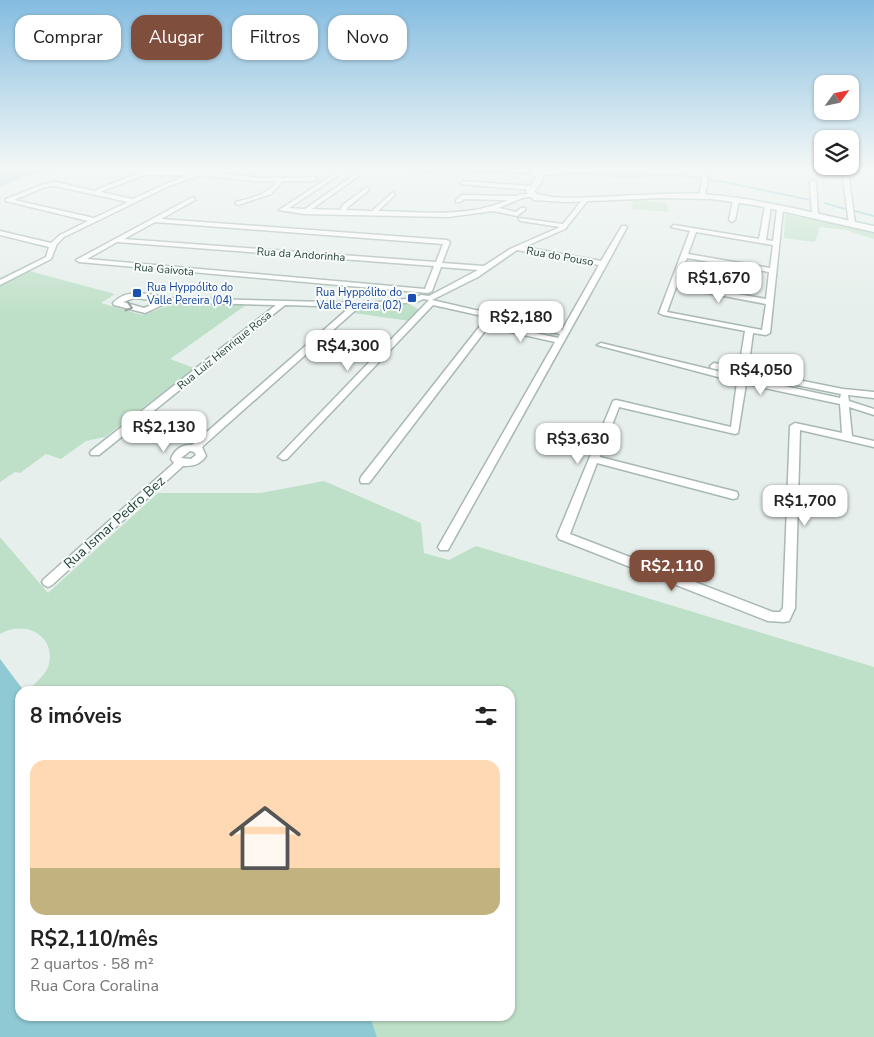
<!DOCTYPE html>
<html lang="pt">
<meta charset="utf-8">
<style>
:root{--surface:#fff;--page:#f6f6f6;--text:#222;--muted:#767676;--accent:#804e3d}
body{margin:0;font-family:"Nunito Sans",sans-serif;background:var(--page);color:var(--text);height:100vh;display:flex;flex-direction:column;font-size:19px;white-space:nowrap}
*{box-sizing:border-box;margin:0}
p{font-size:16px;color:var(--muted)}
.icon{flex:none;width:28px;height:28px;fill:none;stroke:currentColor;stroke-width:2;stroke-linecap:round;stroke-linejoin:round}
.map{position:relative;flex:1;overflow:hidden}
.drawer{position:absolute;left:15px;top:686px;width:500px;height:335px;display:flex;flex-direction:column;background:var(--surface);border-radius:15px;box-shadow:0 1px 4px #0004}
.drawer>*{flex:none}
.hud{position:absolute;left:15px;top:15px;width:500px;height:45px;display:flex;gap:10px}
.needle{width:32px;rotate:57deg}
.controls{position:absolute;left:814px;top:75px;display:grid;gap:10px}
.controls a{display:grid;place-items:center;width:45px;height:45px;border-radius:10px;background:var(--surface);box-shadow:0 1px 4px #0004;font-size:25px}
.price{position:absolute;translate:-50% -42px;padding:0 11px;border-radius:10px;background:#fff;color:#222;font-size:16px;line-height:32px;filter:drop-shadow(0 1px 2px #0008)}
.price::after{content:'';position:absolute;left:50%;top:30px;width:15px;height:11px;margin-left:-8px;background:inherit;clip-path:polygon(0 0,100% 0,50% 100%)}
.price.selected{background:var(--accent);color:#fff}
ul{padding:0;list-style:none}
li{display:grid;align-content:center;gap:10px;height:265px;padding:0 15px}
li span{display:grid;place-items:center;height:155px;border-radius:15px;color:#555}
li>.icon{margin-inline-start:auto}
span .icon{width:90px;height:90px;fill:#fffc;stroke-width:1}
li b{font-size:21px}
h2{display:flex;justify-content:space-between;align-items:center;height:60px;padding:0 15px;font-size:21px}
.pill{padding:0 18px;border-radius:15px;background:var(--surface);box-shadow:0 1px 4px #0004;font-size:18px;line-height:45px}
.pill.selected{background:var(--accent);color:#fff}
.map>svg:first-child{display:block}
.green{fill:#bfe0c8}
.water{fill:#8ec9d4}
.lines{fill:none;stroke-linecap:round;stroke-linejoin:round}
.stream{stroke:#8ec9d4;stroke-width:2}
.minor-casing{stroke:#a8b8b2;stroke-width:3}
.secondary-casing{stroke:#a4bbb3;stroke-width:3}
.minor{fill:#fff;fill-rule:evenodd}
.secondary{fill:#fff;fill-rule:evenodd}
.oneway{stroke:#92a09c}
.transit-dot{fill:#1a4fb4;stroke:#f7fbf9;stroke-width:2}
.labels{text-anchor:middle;stroke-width:4;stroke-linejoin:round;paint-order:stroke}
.far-street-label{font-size:11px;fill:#24423a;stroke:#f7fbf9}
.far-transit-label{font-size:11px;fill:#164399;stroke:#f7fbf9;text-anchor:start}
.street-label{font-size:14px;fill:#24423a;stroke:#f7fbf9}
</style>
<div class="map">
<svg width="874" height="1037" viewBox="0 0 874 1037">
<rect width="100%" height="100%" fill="#e6efeb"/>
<!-- green -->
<path class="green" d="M 591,168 L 690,168 L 683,174 C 674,169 650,172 638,171 L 634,176 L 590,173 Z
M 633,200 L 667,203 L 668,212 L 632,209 Z
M 785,214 L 874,232 L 874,239 L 846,230 L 820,227 L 815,242 L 784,238 Z
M 29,271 L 115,294 L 101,303 L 142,315 L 173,304 L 246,305 L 170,359 L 194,368 L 105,437 L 86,441 L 61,459 L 46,454 L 20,473 L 15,472 L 0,482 L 0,286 Z
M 409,304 L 420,310 L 410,321 L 353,313 L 361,307 Z
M 324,481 L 421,523 L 424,553 L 449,560 L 476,546 L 874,667 L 874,1037 L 377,1037 L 370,1016 L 510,1016 L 510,691 L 28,691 C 34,684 45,675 48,667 C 58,637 26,619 0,634 L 0,537 L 48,593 L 158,493 L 261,493 Z"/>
<!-- water -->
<path class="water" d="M 0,168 L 76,168 L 28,175 L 0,187 Z
M 0,659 L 24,691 L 20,691 L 20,1016 L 370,1016 L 377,1037 L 0,1037 Z"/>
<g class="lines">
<!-- stream -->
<path class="stream" d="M 375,168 L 432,172 L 529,173
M 545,175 L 588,173 L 620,177 L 674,175 L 701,178
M 709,179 L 811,200
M 825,203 L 845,209
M 855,211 L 874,216"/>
<defs>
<path id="minor" d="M 208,168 L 216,168 L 206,172 L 262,178 L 314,177 L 317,179 L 314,181 L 283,181 L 271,194 L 238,205 L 236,204 L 236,202 C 251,198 268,195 277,181 L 262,182 L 200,175 L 169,186 L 64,237 L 57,244 L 51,259 L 0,285 L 0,280 L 46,257 L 49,247 L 0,235 L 0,231 L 51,243 L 60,235 L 88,221 L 6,201 L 6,199 L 42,185 L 55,182 L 94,191 L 143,171 L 199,171 ZM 144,175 L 190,175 L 165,184 L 133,199 L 100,192 ZM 55,186 L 128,202 L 94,218 L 14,200 L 45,187 Z
M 343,168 L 348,169 L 289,208 L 305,209 L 358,172 L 360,175 L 312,209 L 340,210 L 343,205 L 367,187 L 369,190 L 348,207 L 346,210 L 372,211 L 393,192 L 395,195 L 378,211 C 422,212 468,218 508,200 L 464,199 L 460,202 L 456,202 L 456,200 L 462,195 L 515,196 C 521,194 531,193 536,196 L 522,198 L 499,208 L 516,212 L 521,208 L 525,208 L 525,210 L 517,216 L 493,211 L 448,217 L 304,214 L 279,210 Z
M 468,168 L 474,168 L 470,171 Z
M 554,168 L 560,168 L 559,173 L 537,175 L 534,173 L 554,171 Z
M 697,168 L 703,168 L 708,178 L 705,196 L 702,198 L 699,196 L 702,178 Z
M 846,176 L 849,178 L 855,224 L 852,226 L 849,224 L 843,178 Z
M 813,180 L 816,182 L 818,216 L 815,218 L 812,216 L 810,182 Z
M 463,181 L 532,186 L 535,188 L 532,190 L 461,184 Z
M 193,197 L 195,200 L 161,219 L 447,240 L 450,242 L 442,263 L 484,266 L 510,249 L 560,227 L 521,221 L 519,220 L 519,218 L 563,224 L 583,199 L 588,200 L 565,229 L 524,247 L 601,261 L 622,226 L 626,226 L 627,227 L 607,264 L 448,550 L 440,550 L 438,547 L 555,342 L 488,327 L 369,483 L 361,483 L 360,480 L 361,477 L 487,317 L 433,305 L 287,459 L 283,460 L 278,457 L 429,300 L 423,299 L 417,302 L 359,307 L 202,447 L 206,456 C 200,465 193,466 183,466 L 52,585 L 48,587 L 44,585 L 42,582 L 44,579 L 174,463 L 171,459 C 174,450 182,444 192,445 L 350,307 L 285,305 L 99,455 L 91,455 L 90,453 L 91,451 L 276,305 L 169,302 L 145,313 L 114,305 L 113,303 C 127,288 150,294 168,298 L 369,303 L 415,298 L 421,295 L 429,296 L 478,270 L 441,267 L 432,291 L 428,293 L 79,262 L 76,260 ZM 155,222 L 443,244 L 436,262 L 124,239 ZM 117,242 L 434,266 L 425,289 L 87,259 ZM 517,250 L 599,265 L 562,330 L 432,300 L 478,277 ZM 134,298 L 161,301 L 144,308 L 123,302 ZM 494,319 L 560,334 L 558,338 L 491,323 ZM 190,451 L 194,452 L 196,455 L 191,459 L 181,458 Z
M 736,198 L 739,200 L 735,220 L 732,222 L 729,220 L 733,200 Z
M 768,204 L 771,206 L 766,240 L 773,241 L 777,209 L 780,207 L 783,209 L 770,333 L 766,335 L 753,333 L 748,370 L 843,389 L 874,392 L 874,398 L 848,395 L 849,401 L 874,409 L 874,415 L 849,407 L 852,436 L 874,441 L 874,447 L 800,430 L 795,608 L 789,621 L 784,622 L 768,621 L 559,539 L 557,536 L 613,401 L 616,400 L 731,427 L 737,382 L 597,345 L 601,343 L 738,376 L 739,374 L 711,368 L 710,366 L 714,363 L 739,368 L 745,331 L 663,315 L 659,313 L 690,231 L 671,227 L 674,225 L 759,239 L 765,206 ZM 696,232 L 773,245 L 770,268 L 688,254 ZM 687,258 L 769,272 L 766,299 L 678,283 ZM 676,287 L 766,304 L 762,330 L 667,312 ZM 747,375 L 841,394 L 840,398 L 747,378 ZM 746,384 L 840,404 L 842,433 L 795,423 L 790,426 L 783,608 L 780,612 L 773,612 L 570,534 L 597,463 L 733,499 L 737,498 L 738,495 L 737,492 L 600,457 L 619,407 L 735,434 L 738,433 Z"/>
<path id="secondary" d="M 527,168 L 535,168 L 544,178 L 534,192 C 548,203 619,195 640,195 C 664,194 689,192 712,195 C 767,200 821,215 874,226 L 874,232 L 754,205 L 711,199 L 662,198 L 567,202 L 534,200 L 526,192 L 536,178 Z"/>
</defs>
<!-- minor casing -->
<use href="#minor" class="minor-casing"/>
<!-- secondary casing -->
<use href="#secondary" class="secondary-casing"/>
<!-- minor -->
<use href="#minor" class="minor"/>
<!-- secondary -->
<use href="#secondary" class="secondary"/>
</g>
<!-- one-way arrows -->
<defs><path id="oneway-chevron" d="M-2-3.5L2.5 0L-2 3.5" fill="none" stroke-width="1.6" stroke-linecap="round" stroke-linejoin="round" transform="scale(1.25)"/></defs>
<use class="oneway" href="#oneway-chevron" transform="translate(129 307) rotate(17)"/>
<!-- sky -->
<linearGradient id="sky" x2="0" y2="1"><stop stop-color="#84bce0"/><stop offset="0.54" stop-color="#f4f8f6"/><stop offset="1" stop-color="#f4f8f6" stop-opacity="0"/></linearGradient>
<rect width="874" height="313" fill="url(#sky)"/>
<!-- markers -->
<g class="transit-dot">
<rect x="132" y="288" width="10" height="10" rx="2.5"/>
<rect x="407" y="293" width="10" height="10" rx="2.5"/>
</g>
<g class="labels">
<!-- far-street labels -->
<g class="far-street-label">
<text transform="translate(301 254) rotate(4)" y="4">Rua da Andorinha</text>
<text transform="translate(560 256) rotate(10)" y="4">Rua do Pouso</text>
<text transform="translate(164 269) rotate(5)" y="4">Rua Gaivota</text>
<text transform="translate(224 350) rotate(-39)" y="4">Rua Luiz Henrique Rosa</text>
</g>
<!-- far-transit labels -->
<g class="far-transit-label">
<text x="147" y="291">Rua Hyppólito do<tspan x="147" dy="13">Valle Pereira (04)</tspan></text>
<text x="402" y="296" text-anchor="end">Rua Hyppólito do<tspan x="402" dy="13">Valle Pereira (02)</tspan></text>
</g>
<!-- street labels -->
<g class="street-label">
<text transform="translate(114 522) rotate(-42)" y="5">Rua Ismar Pedro Bez</text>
</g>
</g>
</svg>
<div class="controls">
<a><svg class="needle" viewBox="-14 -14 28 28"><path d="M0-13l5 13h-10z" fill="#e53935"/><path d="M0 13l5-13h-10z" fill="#767676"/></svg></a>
<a><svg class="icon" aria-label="layers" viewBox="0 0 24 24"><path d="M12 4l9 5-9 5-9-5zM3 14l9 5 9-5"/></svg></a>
</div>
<b class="price" style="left:719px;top:304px">R$1,670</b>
<b class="price" style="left:521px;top:343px">R$2,180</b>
<b class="price" style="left:348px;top:372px">R$4,300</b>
<b class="price" style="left:761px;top:396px">R$4,050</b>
<b class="price" style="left:164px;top:453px">R$2,130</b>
<b class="price" style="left:578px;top:465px">R$3,630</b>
<b class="price" style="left:805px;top:527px">R$1,700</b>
<b class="price selected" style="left:672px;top:592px">R$2,110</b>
<div class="hud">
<a class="pill">Comprar</a>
<a class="pill selected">Alugar</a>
<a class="pill">Filtros</a>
<a class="pill">Novo</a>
</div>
<section class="drawer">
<h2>8 imóveis<svg class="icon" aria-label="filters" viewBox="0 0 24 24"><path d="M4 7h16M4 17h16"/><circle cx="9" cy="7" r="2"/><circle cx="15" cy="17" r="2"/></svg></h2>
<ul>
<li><span style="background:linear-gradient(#ffd9b3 70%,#c2b280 0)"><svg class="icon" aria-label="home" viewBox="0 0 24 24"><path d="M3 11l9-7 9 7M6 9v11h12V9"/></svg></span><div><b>R$2,110/mês</b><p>2 quartos · 58 m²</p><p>Rua Cora Coralina</p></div></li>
</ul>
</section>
</div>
